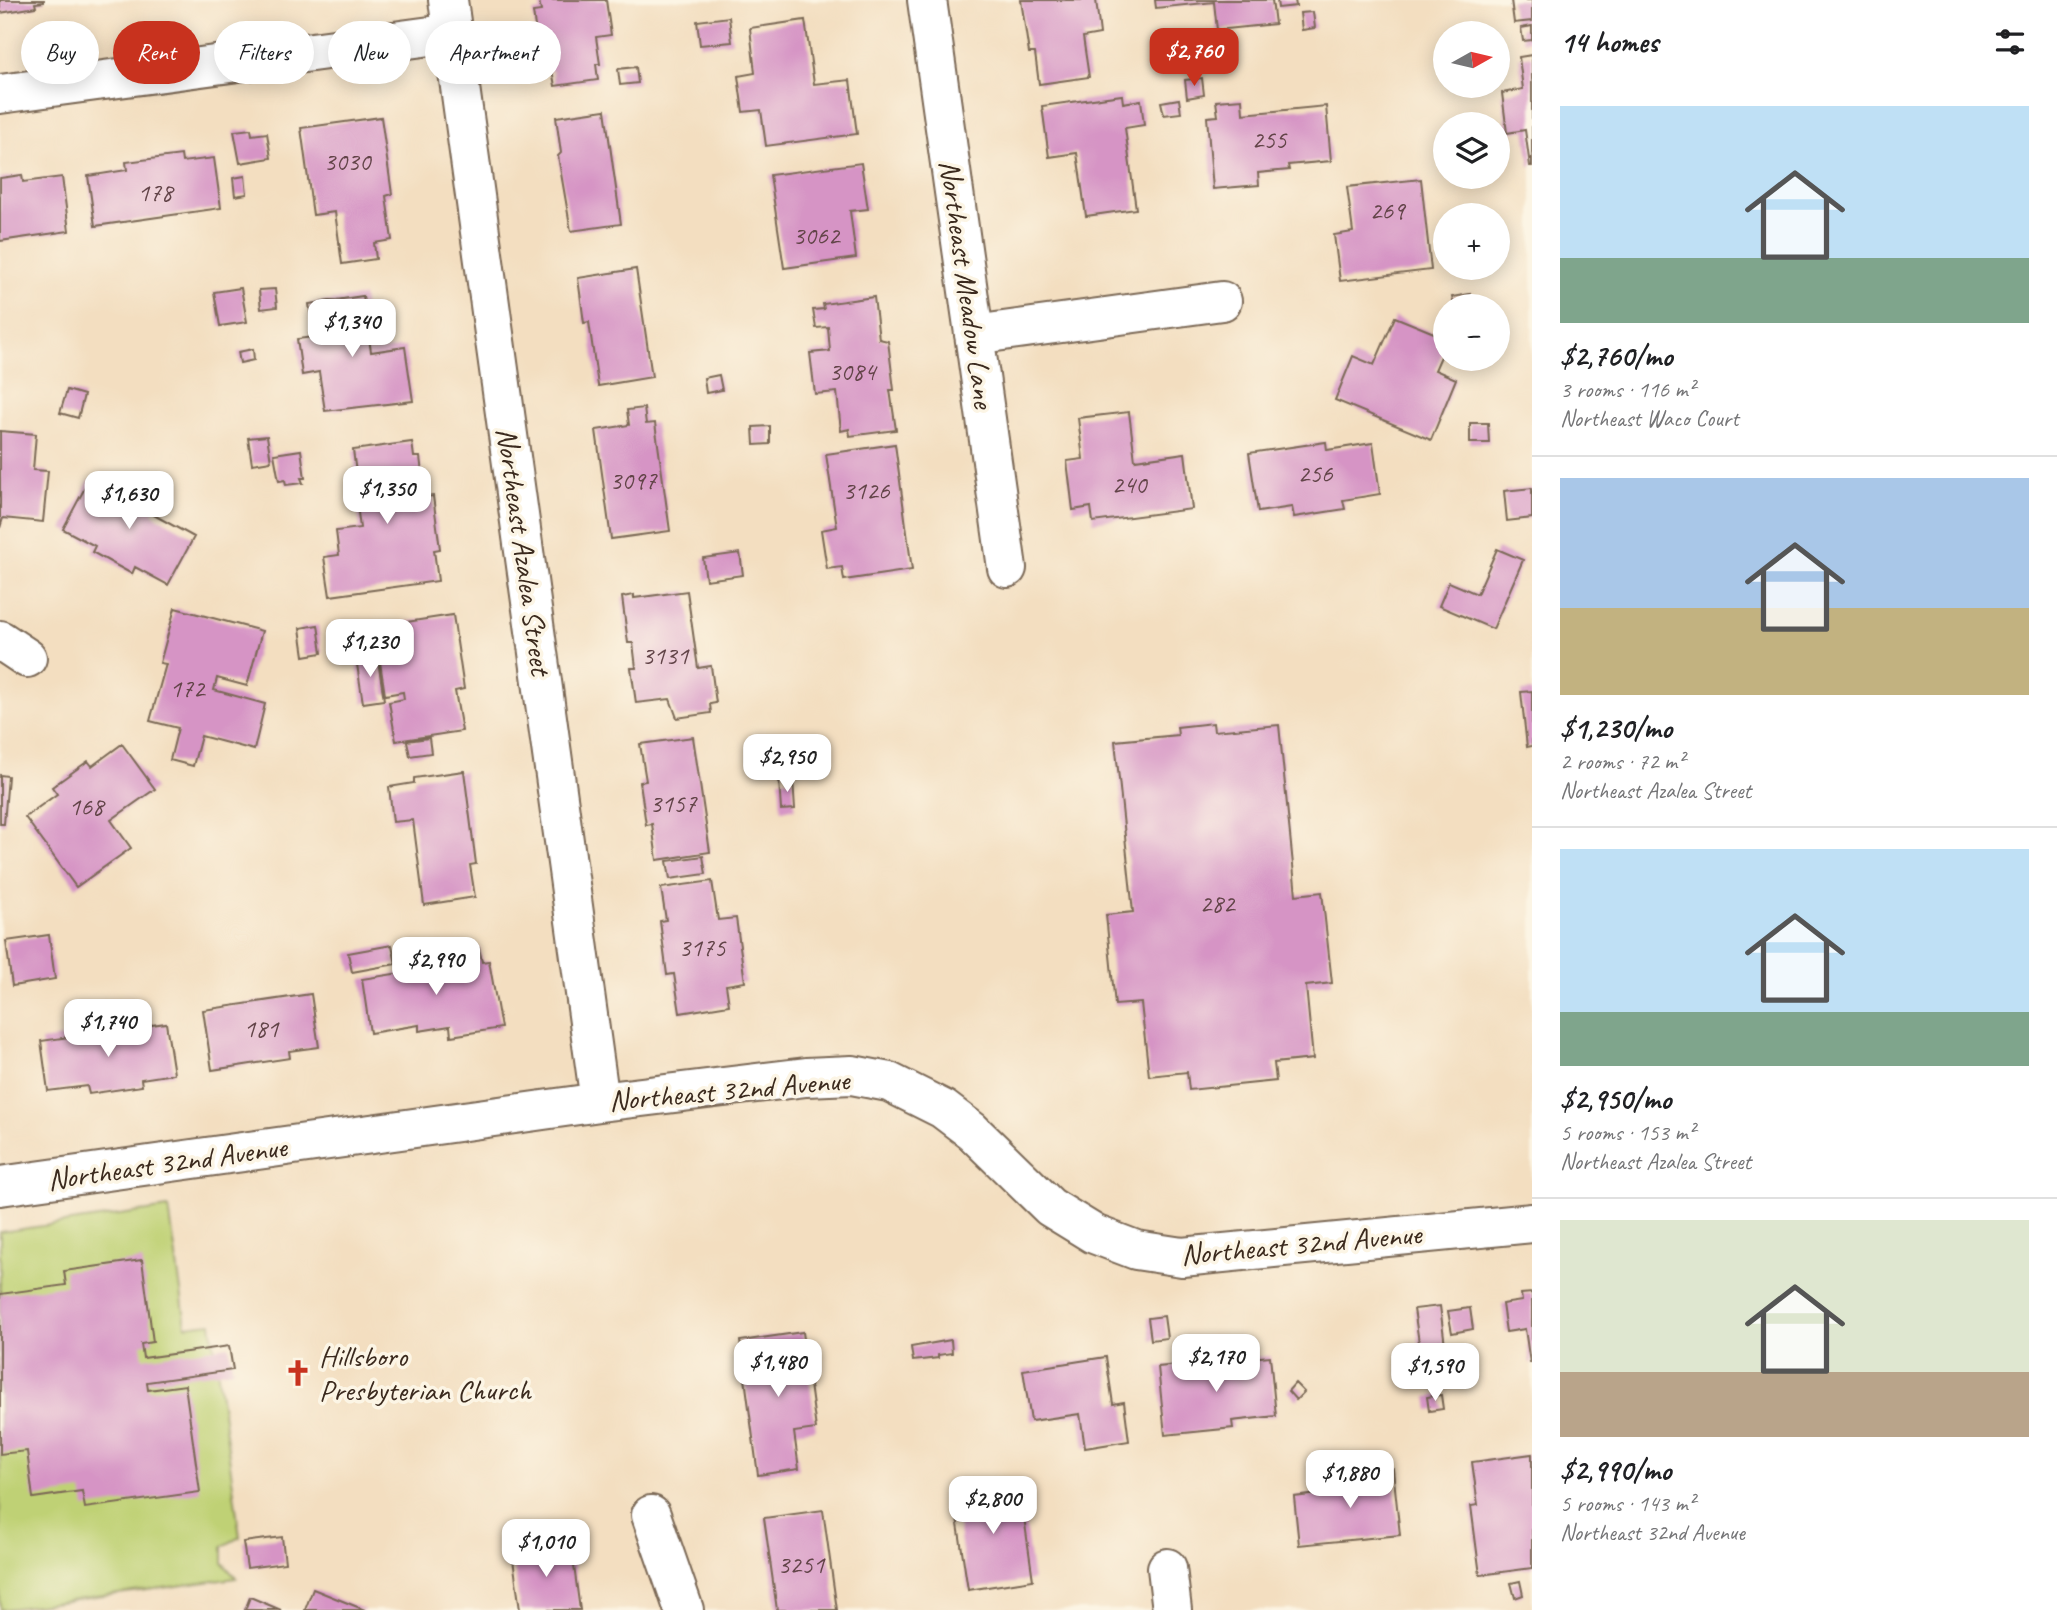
<!DOCTYPE html>
<meta charset="utf-8">
<style>
:root{--surface:#fff;--page:#f6f6f6;--text:#202124;--muted:#757577;--line:#e0e0e0;--accent:#c8321e}
body{margin:0;font-family:Caveat,sans-serif;background:var(--page);color:var(--text);height:100vh;display:flex;flex-direction:column;font-size:26px;white-space:nowrap}
*{box-sizing:border-box;margin:0}
p{font-size:23px;color:var(--muted)}
.icon{flex:none;width:38px;height:38px;fill:none;stroke:currentColor;stroke-width:2;stroke-linecap:round;stroke-linejoin:round}
.map{position:relative;flex:1;overflow:hidden}
.side{display:flex;flex-direction:column;background:var(--surface);width:525px}
.side>*{flex:none}
.banner{position:absolute;left:21px;top:21px;width:665px;height:63px;display:flex;gap:14px}
.needle{width:46px;rotate:82deg}
.buttons{position:absolute;left:1433px;top:21px;display:grid;gap:14px}
.buttons a{display:grid;place-items:center;width:77px;height:77px;border-radius:50%;background:var(--surface);box-shadow:0 4px 18px #0003;font-size:35px}
.price{position:absolute;translate:-50% -60px;padding:0 16px;border-radius:14px;background:#fff;color:#222;font-size:23px;line-height:46px;filter:drop-shadow(0 2px 4px #0008)}
.price::after{content:'';position:absolute;left:50%;top:42px;width:21px;height:16px;margin-left:-10px;background:inherit;clip-path:polygon(0 0,100% 0,50% 100%)}
.price.active{background:var(--accent);color:#fff}
ul{padding:0;list-style:none}
li{display:grid;align-content:center;gap:14px;height:371px;padding:0 28px}
li+li{border-top:2px solid var(--line)}
li span{display:grid;place-items:center;height:217px;border-radius:0px;color:#555}
li>.icon{margin-inline-start:auto}
span .icon{width:126px;height:126px;fill:#fffc;stroke-width:1}
li b{font-size:30px}
h2{display:flex;justify-content:space-between;align-items:center;height:84px;padding:0 28px;font-size:30px}
.chip{padding:0 24px;border-radius:32px;background:var(--surface);box-shadow:0 4px 18px #0003;font-size:24px;line-height:63px}
.chip.active{background:var(--accent);color:#fff}
main{display:flex;flex:1;min-height:0}
.map>svg:first-child{display:block}
.green{fill:#bfd174;stroke:#7d7e49;stroke-width:2}
.building{fill:#d694c5}
.lines{fill:none;stroke-linecap:round;stroke-linejoin:round}
.minor-casing{stroke:#7b6957;stroke-width:42}
.minor{stroke:#fff;stroke-width:38}
.labels{text-anchor:middle;stroke-width:7;stroke-linejoin:round;paint-order:stroke}
.number-label{font-size:26px;fill:#624448}
.street-label{font-size:30px;fill:#3b2a1e;stroke:#fcf5e5}
.poi-label{font-size:30px;fill:#3b2a1e;stroke:#fcf5e5;text-anchor:start}
</style>
<main>
<div class="map">
<svg width="1532" height="1610" viewBox="0 0 1532 1610">
<rect width="100%" height="100%" fill="#fcf5e5"/>
<filter id="ink" filterUnits="userSpaceOnUse"><feTurbulence type="fractalNoise" baseFrequency=".0143" numOctaves="2"/><feDisplacementMap in="SourceGraphic" scale="14" xChannelSelector="R" yChannelSelector="G"/><feConvolveMatrix kernelMatrix="1 2 1 2 8 2 1 2 1" color-interpolation-filters="sRGB"/></filter>
<filter id="wash" filterUnits="userSpaceOnUse"><feTurbulence type="fractalNoise" baseFrequency=".00686" numOctaves="4" result="noise"/><feDisplacementMap in="SourceGraphic" scale="28" xChannelSelector="R" yChannelSelector="G"/><feGaussianBlur stdDeviation="1.57" result="paint"/><feColorMatrix in="noise" values="0 0 0 0 0 0 0 0 0 0 0 0 0 0 0 0 0 1.4 0 .05"/><feComposite in="paint" operator="in"/></filter>
<g filter="url(#wash)">
<rect width="100%" height="100%" fill="#f3dec0"/>
<!-- green -->
<path class="green" d="M 169,1208 L 186,1326 L 211,1323 L 240,1537 L 223,1546 L 223,1563 L 236,1578 L 0,1610 L 0,1232 Z"/>
<g id="blocks">
<!-- building -->
<path class="building" d="M 0,0 L 44,0 L 44,2 L 35,3 L 36,7 L 0,13 Z
M 539,0 L 606,0 L 611,35 L 596,37 L 600,64 L 596,64 L 598,80 L 555,86 L 552,70 L 541,71 L 533,12 L 541,11 Z
M 1021,0 L 1096,0 L 1100,34 L 1083,37 L 1089,77 L 1039,84 L 1035,53 L 1029,53 Z
M 1155,0 L 1272,0 L 1275,24 L 1217,30 L 1214,2 L 1156,8 Z
M 1277,0 L 1295,0 L 1296,6 L 1278,8 Z
M 1511,0 L 1532,0 L 1532,21 L 1514,23 Z
M 1313,12 L 1315,28 L 1302,30 L 1300,13 Z
M 729,17 L 732,42 L 700,45 L 697,21 Z
M 805,20 L 814,84 L 850,80 L 857,134 L 766,146 L 761,110 L 743,112 L 738,76 L 755,73 L 750,28 Z
M 1532,26 L 1532,40 L 1523,41 L 1521,28 Z
M 1532,55 L 1532,166 L 1530,166 L 1525,130 L 1507,133 L 1502,93 L 1523,89 L 1519,57 Z
M 636,67 L 638,83 L 620,85 L 618,69 Z
M 1202,78 L 1204,95 L 1187,98 L 1185,80 Z
M 1122,95 L 1123,103 L 1141,100 L 1144,125 L 1125,128 L 1136,209 L 1086,216 L 1077,153 L 1049,157 L 1042,106 Z
M 1179,99 L 1181,113 L 1164,115 L 1161,102 Z
M 1242,99 L 1243,114 L 1326,106 L 1331,161 L 1288,165 L 1289,170 L 1258,173 L 1259,185 L 1213,189 L 1207,117 L 1218,116 L 1216,101 Z
M 605,110 L 621,224 L 571,231 L 558,156 L 561,153 L 556,117 Z
M 381,117 L 392,194 L 386,196 L 392,240 L 374,243 L 376,259 L 342,264 L 335,212 L 313,215 L 301,128 Z
M 251,129 L 252,135 L 267,133 L 271,158 L 240,163 L 234,131 Z
M 181,155 L 182,162 L 214,158 L 221,208 L 95,226 L 88,176 L 127,170 L 126,162 Z
M 861,163 L 868,209 L 850,211 L 856,258 L 784,268 L 770,175 Z
M 22,175 L 23,182 L 62,177 L 69,231 L 0,241 L 0,178 Z
M 245,176 L 247,194 L 235,196 L 233,178 Z
M 1421,179 L 1431,270 L 1340,281 L 1334,235 L 1353,232 L 1347,187 Z
M 636,269 L 652,377 L 598,386 L 589,322 L 584,323 L 578,278 Z
M 241,288 L 247,322 L 220,326 L 214,292 Z
M 275,289 L 277,307 L 261,309 L 259,290 Z
M 1470,294 L 1471,306 L 1454,306 L 1452,297 Z
M 363,296 L 371,352 L 405,347 L 413,401 L 325,411 L 319,372 L 302,375 L 297,339 L 314,337 L 309,304 Z
M 874,297 L 879,339 L 888,341 L 894,390 L 890,390 L 896,430 L 850,436 L 849,429 L 841,431 L 837,392 L 815,394 L 810,353 L 830,351 L 828,327 L 816,328 L 813,310 L 824,309 L 823,304 Z
M 1395,317 L 1446,338 L 1446,345 L 1435,370 L 1456,379 L 1431,440 L 1335,400 L 1353,356 L 1374,365 Z
M 253,349 L 254,360 L 240,363 L 238,352 Z
M 719,375 L 722,390 L 706,393 L 704,378 Z
M 67,390 L 84,395 L 78,418 L 60,413 Z
M 644,408 L 646,424 L 655,423 L 670,531 L 611,539 L 596,430 L 629,425 L 627,410 Z
M 1129,412 L 1135,460 L 1185,453 L 1192,509 L 1093,522 L 1091,507 L 1073,510 L 1067,461 L 1083,459 L 1078,418 Z
M 1470,423 L 1488,423 L 1489,443 L 1470,443 Z
M 770,426 L 770,444 L 754,445 L 753,427 Z
M 0,431 L 36,434 L 33,470 L 48,471 L 43,522 L 3,518 L 0,528 Z
M 267,436 L 271,461 L 252,464 L 248,438 Z
M 412,442 L 414,457 L 420,457 L 425,497 L 433,496 L 440,549 L 434,550 L 438,581 L 330,596 L 324,557 L 339,555 L 336,531 L 360,528 L 357,505 L 360,504 L 353,450 Z
M 1326,442 L 1327,450 L 1373,443 L 1380,494 L 1343,500 L 1345,509 L 1294,517 L 1292,507 L 1258,512 L 1249,453 Z
M 895,444 L 912,570 L 844,580 L 842,567 L 827,569 L 821,530 L 837,527 L 826,454 Z
M 301,450 L 305,478 L 301,478 L 303,483 L 286,485 L 285,480 L 279,481 L 274,454 Z
M 89,480 L 120,497 L 128,482 L 160,499 L 152,514 L 194,537 L 168,585 L 135,567 L 132,574 L 92,552 L 95,546 L 63,529 Z
M 1532,488 L 1532,518 L 1507,521 L 1504,491 Z
M 1497,549 L 1523,560 L 1493,629 L 1439,606 L 1449,582 L 1477,594 Z
M 740,553 L 743,575 L 706,580 L 703,558 Z
M 687,591 L 698,668 L 711,666 L 716,703 L 710,704 L 711,713 L 677,718 L 670,699 L 636,703 L 631,668 L 636,668 L 633,643 L 628,643 L 622,597 L 634,595 L 634,598 Z
M 175,608 L 262,631 L 247,686 L 217,678 L 214,690 L 265,704 L 254,750 L 201,736 L 193,766 L 170,760 L 178,728 L 150,721 L 166,664 L 160,663 Z
M 453,615 L 464,689 L 455,691 L 462,731 L 396,741 L 389,702 L 404,699 L 403,692 L 385,695 L 380,662 L 398,660 L 396,646 L 383,648 L 380,629 L 393,627 L 393,624 Z
M 318,625 L 322,653 L 304,656 L 300,628 Z
M 377,654 L 384,700 L 363,703 L 356,658 Z
M 1532,691 L 1532,746 L 1527,747 L 1521,692 Z
M 1213,723 L 1214,731 L 1279,725 L 1296,895 L 1322,892 L 1332,983 L 1306,986 L 1313,1059 L 1274,1063 L 1276,1081 L 1189,1090 L 1187,1072 L 1149,1076 L 1141,1003 L 1115,1005 L 1106,915 L 1133,912 L 1115,741 L 1178,735 L 1177,727 Z
M 693,737 L 710,852 L 657,860 L 652,824 L 646,825 L 640,782 L 646,781 L 640,744 Z
M 429,738 L 431,753 L 410,756 L 407,741 Z
M 122,744 L 155,789 L 111,820 L 131,848 L 76,887 L 25,817 L 57,794 L 52,787 L 88,761 L 92,766 Z
M 464,771 L 476,864 L 470,865 L 475,897 L 424,905 L 413,820 L 393,822 L 389,787 L 414,783 L 414,778 Z
M 0,775 L 8,776 L 4,824 L 0,824 Z
M 793,779 L 795,809 L 781,810 L 779,780 Z
M 703,856 L 706,874 L 670,879 L 667,861 Z
M 712,881 L 718,920 L 736,918 L 745,982 L 726,985 L 729,1005 L 680,1013 L 674,974 L 667,975 L 660,921 L 666,920 L 661,888 Z
M 49,935 L 55,979 L 12,986 L 6,941 Z
M 392,945 L 396,964 L 352,972 L 348,953 Z
M 479,948 L 482,962 L 489,961 L 501,1028 L 451,1036 L 450,1026 L 419,1031 L 419,1025 L 370,1033 L 362,979 L 451,965 L 449,952 Z
M 311,994 L 319,1047 L 289,1051 L 290,1058 L 212,1070 L 203,1010 Z
M 166,1023 L 174,1074 L 141,1079 L 142,1086 L 89,1094 L 87,1086 L 48,1091 L 41,1041 Z
M 142,1260 L 153,1342 L 141,1344 L 143,1358 L 229,1346 L 233,1370 L 147,1382 L 148,1390 L 185,1385 L 200,1492 L 85,1508 L 82,1491 L 33,1498 L 27,1451 L 0,1454 L 0,1294 L 66,1285 L 64,1271 Z
M 1532,1293 L 1532,1363 L 1530,1363 L 1525,1329 L 1506,1332 L 1502,1304 L 1522,1301 L 1521,1294 Z
M 1440,1306 L 1446,1353 L 1421,1356 L 1414,1309 Z
M 1470,1308 L 1473,1329 L 1452,1333 L 1448,1311 Z
M 1164,1316 L 1167,1338 L 1151,1340 L 1148,1318 Z
M 803,1332 L 816,1429 L 794,1432 L 799,1469 L 758,1475 L 740,1341 Z
M 951,1340 L 952,1353 L 938,1355 L 938,1358 L 913,1361 L 911,1347 Z
M 1270,1356 L 1276,1416 L 1232,1421 L 1233,1428 L 1165,1435 L 1158,1367 Z
M 1106,1357 L 1113,1404 L 1124,1402 L 1129,1441 L 1085,1448 L 1080,1414 L 1031,1421 L 1023,1370 Z
M 1295,1383 L 1304,1392 L 1296,1400 L 1288,1391 Z
M 1441,1395 L 1443,1409 L 1429,1411 L 1427,1397 Z
M 1532,1454 L 1532,1568 L 1480,1575 L 1471,1506 L 1478,1505 L 1472,1462 Z
M 1393,1469 L 1400,1535 L 1299,1545 L 1294,1497 L 1336,1492 L 1335,1474 Z
M 1019,1482 L 1033,1580 L 968,1590 L 953,1491 Z
M 823,1510 L 837,1610 L 777,1610 L 764,1518 Z
M 282,1537 L 285,1563 L 247,1568 L 243,1542 Z
M 571,1544 L 580,1610 L 520,1610 L 512,1552 Z
M 1520,1581 L 1523,1595 L 1515,1598 L 1511,1583 Z
M 313,1589 L 365,1610 L 305,1610 Z
M 250,1597 L 281,1610 L 245,1610 Z"/>
</g>
</g>
<g filter="url(#ink)">
<use href="#blocks" fill-opacity="0" stroke="#7b6957" stroke-width="2"/>
<g class="lines">
<defs>
<path id="minor" d="M 448,0 L 600,1102
M 927,0 L 1007,568
M 0,94 L 453,33
M 974,335 L 1222,301
M 0,640 L 27,658
M 0,1186 L 600,1102 L 806,1077 L 852,1075 L 889,1082 L 943,1109 L 972,1131 L 1050,1207 L 1094,1234 L 1136,1250 L 1182,1257 L 1532,1223
M 651,1515 L 684,1610
M 1167,1568 L 1172,1610"/>
</defs>
<!-- minor casing -->
<use href="#minor" class="minor-casing"/>
<!-- minor -->
<use href="#minor" class="minor"/>
</g>
</g>
<!-- icons -->
<defs>
<symbol id="church-bare" viewBox="-9 -9 18 18"><path d="M-1.2-6h2.4v3.5h3.3v2.4h-3.3V6h-2.4V-.1h-3.3v-2.4h3.3Z" fill="#c8321e" stroke="#fcf5e5" stroke-width="2.5" paint-order="stroke"/></symbol>
</defs>
<g fill-rule="evenodd">
<use href="#church-bare" x="279" y="1354" width="38" height="38"/>
</g>
<g class="labels">
<!-- number labels -->
<g class="number-label">
<text x="1269" y="148">255</text>
<text x="347" y="170">3030</text>
<text x="155" y="201">178</text>
<text x="1387" y="219">269</text>
<text x="816" y="244">3062</text>
<text x="852" y="380">3084</text>
<text x="1315" y="482">256</text>
<text x="633" y="489">3097</text>
<text x="1129" y="493">240</text>
<text x="866" y="499">3126</text>
<text x="665" y="664">3131</text>
<text x="187" y="697">172</text>
<text x="673" y="812">3157</text>
<text x="86" y="815">168</text>
<text x="1217" y="912">282</text>
<text x="702" y="956">3175</text>
<text x="261" y="1037">181</text>
<text x="801" y="1573">3251</text>
</g>
<!-- street labels -->
<g class="street-label">
<text transform="translate(967 284) rotate(82)" y="10">Northeast Meadow Lane</text>
<text transform="translate(524 551) rotate(82)" y="10">Northeast Azalea Street</text>
<text transform="translate(729 1090) rotate(-5)" y="10">Northeast 32nd Avenue</text>
<text transform="translate(167 1163) rotate(-8)" y="10">Northeast 32nd Avenue</text>
<text transform="translate(1301 1244) rotate(-5)" y="10">Northeast 32nd Avenue</text>
</g>
<!-- poi labels -->
<g class="poi-label">
<text x="319" y="1366">Hillsboro<tspan x="319" dy="34">Presbyterian Church</tspan></text>
</g>
</g>
</svg>
<div class="buttons">
<a><svg class="needle" viewBox="-14 -14 28 28"><path d="M0-13l5 13h-10z" fill="#e53935"/><path d="M0 13l5-13h-10z" fill="#757577"/></svg></a>
<a><svg class="icon" aria-label="layers" viewBox="0 0 24 24"><path d="M12 4l9 5-9 5-9-5zM3 14l9 5 9-5"/></svg></a>
<a>+</a>
<a>−</a>
</div>
<b class="price active" style="left:1194px;top:88px">$2,760</b>
<b class="price" style="left:352px;top:359px">$1,340</b>
<b class="price" style="left:387px;top:526px">$1,350</b>
<b class="price" style="left:129px;top:531px">$1,630</b>
<b class="price" style="left:370px;top:679px">$1,230</b>
<b class="price" style="left:787px;top:794px">$2,950</b>
<b class="price" style="left:436px;top:997px">$2,990</b>
<b class="price" style="left:108px;top:1059px">$1,740</b>
<b class="price" style="left:1216px;top:1394px">$2,170</b>
<b class="price" style="left:778px;top:1399px">$1,480</b>
<b class="price" style="left:1435px;top:1403px">$1,590</b>
<b class="price" style="left:1350px;top:1510px">$1,880</b>
<b class="price" style="left:993px;top:1536px">$2,800</b>
<b class="price" style="left:546px;top:1579px">$1,010</b>
<div class="banner">
<a class="chip">Buy</a>
<a class="chip active">Rent</a>
<a class="chip">Filters</a>
<a class="chip">New</a>
<a class="chip">Apartment</a>
</div>
</div>
<section class="side">
<h2>14 homes<svg class="icon" aria-label="filters" viewBox="0 0 24 24"><path d="M4 7h16M4 17h16"/><circle cx="9" cy="7" r="2"/><circle cx="15" cy="17" r="2"/></svg></h2>
<ul>
<li><span style="background:linear-gradient(#bfe0f5 70%,#7fa58c 0)"><svg class="icon" aria-label="home" viewBox="0 0 24 24"><path d="M3 11l9-7 9 7M6 9v11h12V9"/></svg></span><div><b>$2,760/mo</b><p>3 rooms · 116 m²</p><p>Northeast Waco Court</p></div></li>
<li><span style="background:linear-gradient(#a9c7e8 60%,#c2b280 0)"><svg class="icon" aria-label="home" viewBox="0 0 24 24"><path d="M3 11l9-7 9 7M6 9v11h12V9"/></svg></span><div><b>$1,230/mo</b><p>2 rooms · 72 m²</p><p>Northeast Azalea Street</p></div></li>
<li><span style="background:linear-gradient(#bfe0f5 75%,#7fa58c 0)"><svg class="icon" aria-label="home" viewBox="0 0 24 24"><path d="M3 11l9-7 9 7M6 9v11h12V9"/></svg></span><div><b>$2,950/mo</b><p>5 rooms · 153 m²</p><p>Northeast Azalea Street</p></div></li>
<li><span style="background:linear-gradient(#dfe7d0 70%,#b9a48a 0)"><svg class="icon" aria-label="home" viewBox="0 0 24 24"><path d="M3 11l9-7 9 7M6 9v11h12V9"/></svg></span><div><b>$2,990/mo</b><p>5 rooms · 143 m²</p><p>Northeast 32nd Avenue</p></div></li>
</ul>
</section>
</main>
